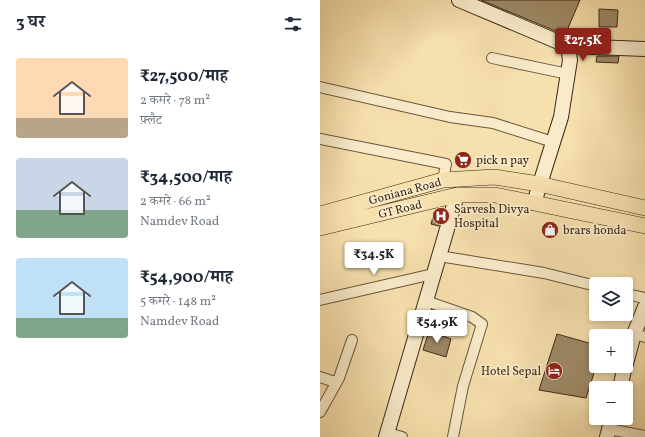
<!DOCTYPE html>
<html lang="hi">
<meta charset="utf-8">
<style>
:root{--surface:#fff;--page:#f2f2f3;--text:#1f2937;--muted:#747a83;--accent:#8f2418}
body{margin:0;font-family:Vollkorn,"Noto Serif Devanagari",serif;background:var(--page);color:var(--text);height:100vh;display:flex;flex-direction:column;font-size:15px;white-space:nowrap}
*{box-sizing:border-box;margin:0}
p{font-size:13px;color:var(--muted)}
.icon{flex:none;width:22px;height:22px;fill:none;stroke:currentColor;stroke-width:2;stroke-linecap:round;stroke-linejoin:round}
.map{position:relative;flex:1;overflow:hidden}
.side{display:flex;flex-direction:column;background:var(--surface);width:320px}
.side>*{flex:none}
.fabs{position:absolute;left:269px;top:277px;display:grid;gap:8px}
.fabs a{display:grid;place-items:center;width:44px;height:44px;border-radius:4px;background:var(--surface);box-shadow:0 2px 6px #0003;font-size:20px}
.price{position:absolute;translate:-50% -34px;padding:0 9px;border-radius:4px;background:#fff;color:#222;font-size:13px;line-height:26px;filter:drop-shadow(0 1px 2px #0008)}
.price::after{content:'';position:absolute;left:50%;top:24px;width:12px;height:9px;margin-left:-6px;background:inherit;clip-path:polygon(0 0,100% 0,50% 100%)}
.price.on{background:var(--accent);color:#fff}
ul{padding:0;list-style:none}
li{display:flex;align-items:center;gap:12px;height:100px;padding:0 16px}
li span{display:grid;place-items:center;flex:none;width:112px;height:80px;border-radius:4px;color:#555}
li>.icon{margin-inline-start:auto}
span .icon{width:48px;height:48px;fill:#fffc;stroke-width:1}
li b{font-size:17px}
h2{display:flex;justify-content:space-between;align-items:center;height:48px;padding:0 16px;font-size:17px}
main{display:flex;flex:1;min-height:0}
.map>svg:first-child{display:block}
.building{fill:#9d8865;stroke:#3d2918}
.lines{fill:none;stroke-linecap:round;stroke-linejoin:round}
.street-casing{stroke:#6b573d;stroke-width:12}
.secondary-casing{stroke:#3d2918;stroke-width:16}
.primary-casing{stroke:#3d2918;stroke-width:16}
.street{stroke:#f9ebca;stroke-width:10}
.secondary{stroke:#f9ebca;stroke-width:14}
.primary{stroke:#f6e0ad;stroke-width:15}
.labels{text-anchor:middle;stroke-width:3.5;stroke-linejoin:round;paint-order:stroke}
.poi-label{font-size:12px;fill:#3d2918;stroke:#f9ebca;text-anchor:start}
.street-label{font-size:12px;fill:#3d2918;stroke:#f9ebca}
</style>
<main>
<section class="side">
<h2>3 घर<svg class="icon" aria-label="filters" viewBox="0 0 24 24"><path d="M4 7h16M4 17h16"/><circle cx="9" cy="7" r="2"/><circle cx="15" cy="17" r="2"/></svg></h2>
<ul>
<li><span style="background:linear-gradient(#ffd9b3 75%,#b9a48a 0)"><svg class="icon" aria-label="home" viewBox="0 0 24 24"><path d="M3 11l9-7 9 7M6 9v11h12V9"/></svg></span><div><b>₹27,500/माह</b><p>2 कमरे · 78 m²</p><p>फ़्लैट</p></div></li>
<li><span style="background:linear-gradient(#c9d6e8 65%,#7fa58c 0)"><svg class="icon" aria-label="home" viewBox="0 0 24 24"><path d="M3 11l9-7 9 7M6 9v11h12V9"/></svg></span><div><b>₹34,500/माह</b><p>2 कमरे · 66 m²</p><p>Namdev Road</p></div></li>
<li><span style="background:linear-gradient(#bfe0f5 75%,#7fa58c 0)"><svg class="icon" aria-label="home" viewBox="0 0 24 24"><path d="M3 11l9-7 9 7M6 9v11h12V9"/></svg></span><div><b>₹54,900/माह</b><p>5 कमरे · 148 m²</p><p>Namdev Road</p></div></li>
</ul>
</section>
<div class="map">
<svg width="325" height="437" viewBox="0 0 325 437">
<rect width="100%" height="100%" fill="#f6e0ad"/>
<filter id="stains"><feTurbulence type="fractalNoise" baseFrequency=".005" numOctaves="4"/><feColorMatrix values="0 0 0 0 .2 0 0 0 0 .09 0 0 0 0 .02 0 0 0 .5 -.17"/></filter>
<radialGradient id="worn" r=".72"><stop offset=".6" stop-color="#630" stop-opacity="0"/><stop offset="1" stop-color="#630" stop-opacity=".3"/></radialGradient>
<!-- building -->
<path class="building" d="M 161,0 L 260,0 L 245,35 Z
M 279,9 L 298,10 L 297,27 L 279,27 Z
M 277,56 L 299,56 L 298,63 L 276,62 Z
M 118,209 L 124,211 L 119,226 L 111,224 L 115,210 Z
M 116,311 L 133,317 L 129,326 L 112,320 Z
M 109,331 L 131,339 L 126,357 L 103,350 Z
M 237,334 L 276,345 L 276,367 L 266,398 L 219,390 Z"/>
<g class="lines">
<defs>
<path id="street" d="M 172,58 L 248,74
M 0,87 L 130,117 L 173,123 L 233,142
M 0,139 L 126,164 L 123,180
M 119,256 L 224,273 L 276,286
M 306,294 L 325,298
M 0,300 L 113,274
M 106,301 L 152,317 L 162,324 L 143,386 L 133,437
M 314,334 L 325,337
M 0,377 L 15,382
M 0,412 L 19,378 L 32,340
M 289,429 L 325,436
M 68,433 L 82,437"/>
<path id="secondary" d="M 139,0 L 248,46 L 250,60 L 241,117 L 214,203
M 248,46 L 325,49
M 306,364 L 314,334 L 325,307
M 300,388 L 305,366
M 66,437 L 137,195
M 287,437 L 292,418"/>
<path id="primary" d="M 0,214 L 123,180 L 174,177 L 219,184 L 325,208
M 0,228 L 137,195 L 175,195 L 325,226"/>
</defs>
<!-- street casing -->
<use href="#street" class="street-casing"/>
<!-- secondary casing -->
<use href="#secondary" class="secondary-casing"/>
<!-- primary casing -->
<use href="#primary" class="primary-casing"/>
<!-- street -->
<use href="#street" class="street"/>
<!-- secondary -->
<use href="#secondary" class="secondary"/>
<!-- primary -->
<use href="#primary" class="primary"/>
</g>
<!-- icons -->
<defs>
<symbol id="supermarket-disc" viewBox="-11 -11 22 22"><circle r="9.5" fill="#8f2418" stroke="#f9ebca"/><path d="M-6-5.5h2.5l.6 2H6L4.5 2H-2.5L-4.4-4H-6ZM-1.5 3.2a1.3 1.3 0 1 0 .1 0ZM3 3.2a1.3 1.3 0 1 0 .1 0Z" fill="#fff"/></symbol>
<symbol id="hospital-disc" viewBox="-11 -11 22 22"><circle r="9.5" fill="#8f2418" stroke="#f9ebca"/><path d="M-5-5h3v3.5h4V-5h3V5h-3V1.5h-4V5h-3Z" fill="#fff"/></symbol>
<symbol id="shop-disc" viewBox="-11 -11 22 22"><circle r="9.5" fill="#8f2418" stroke="#f9ebca"/><path d="M-5-2.5h2.3a2.7 3.5 0 0 1 5.4 0H5L5.5 6h-11ZM-1.5-2.5h3a1.5 2.3 0 0 0-3 0Z" fill="#fff"/></symbol>
<symbol id="hotel-disc" viewBox="-11 -11 22 22"><circle r="9.5" fill="#8f2418" stroke="#f9ebca"/><path d="M-6-4.5h1.5V1H6V5H4.5V3h-9V5H-6ZM-4 0a1.8 1.8 0 1 1 3.6 0ZM.5 0V-2.5h3Q6-2.5 6 0Z" fill="#fff"/></symbol>
</defs>
<g fill-rule="evenodd">
<use href="#supermarket-disc" x="133" y="150" width="20" height="20"/>
<use href="#hospital-disc" x="111" y="206" width="20" height="20"/>
<use href="#shop-disc" x="220" y="220" width="20" height="20"/>
<use href="#hotel-disc" x="224" y="361" width="20" height="20"/>
</g>
<g class="labels">
<!-- poi labels -->
<g class="poi-label">
<text x="156" y="164">pick n pay</text>
<text x="134" y="213">Sarvesh Divya<tspan x="134" dy="14">Hospital</tspan></text>
<text x="243" y="234">brars honda</text>
<text x="221" y="375" text-anchor="end">Hotel Sepal</text>
</g>
<!-- street labels -->
<g class="street-label">
<text transform="translate(85 191) rotate(-15)" y="4">Goniana Road</text>
<text transform="translate(80 209) rotate(-14)" y="4">GT Road</text>
</g>
</g>
<rect width="100%" height="100%" filter="url(#stains)"/>
<rect width="100%" height="100%" fill="url(#worn)"/>
</svg>
<div class="fabs">
<a><svg class="icon" aria-label="layers" viewBox="0 0 24 24"><path d="M12 4l9 5-9 5-9-5zM3 14l9 5 9-5"/></svg></a>
<a>+</a>
<a>−</a>
</div>
<b class="price on" style="left:263px;top:62px">₹27.5K</b>
<b class="price" style="left:54px;top:276px">₹34.5K</b>
<b class="price" style="left:117px;top:344px">₹54.9K</b>
</div>
</main>
